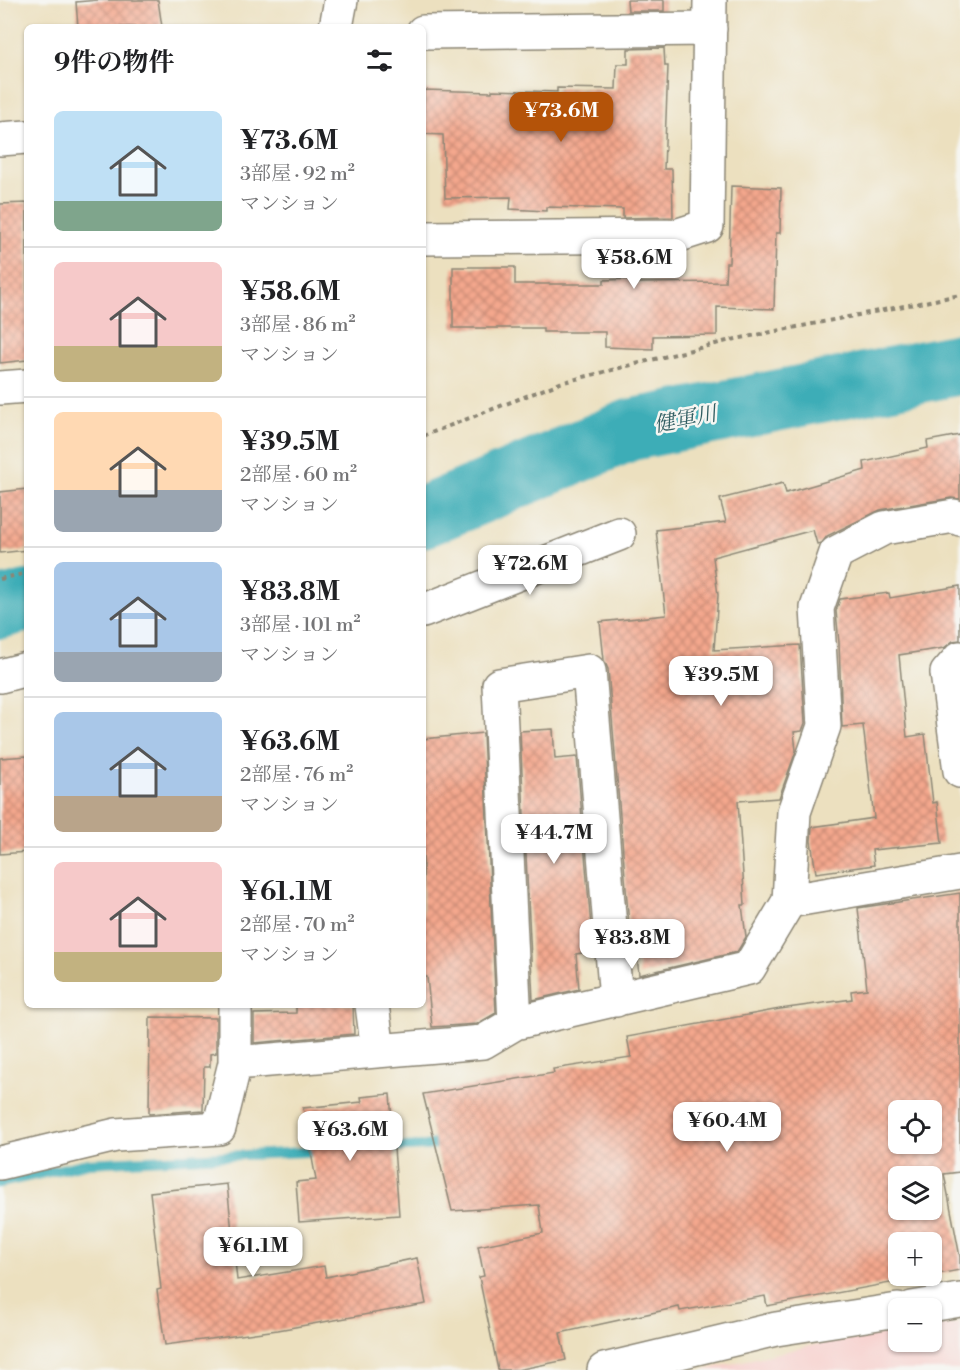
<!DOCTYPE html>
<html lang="ja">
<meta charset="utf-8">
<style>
:root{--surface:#fff;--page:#f2f2f2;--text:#202124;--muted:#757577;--line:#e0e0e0;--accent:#b45309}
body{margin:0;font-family:"Libre Bodoni","Noto Serif JP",serif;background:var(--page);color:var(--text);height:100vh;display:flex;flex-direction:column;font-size:22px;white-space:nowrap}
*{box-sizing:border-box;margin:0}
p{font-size:20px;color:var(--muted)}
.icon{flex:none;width:33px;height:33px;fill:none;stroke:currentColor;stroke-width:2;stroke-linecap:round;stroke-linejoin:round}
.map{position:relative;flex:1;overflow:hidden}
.sheet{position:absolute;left:24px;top:24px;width:402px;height:984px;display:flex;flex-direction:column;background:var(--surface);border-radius:9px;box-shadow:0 2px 4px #0004}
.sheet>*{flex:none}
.tools{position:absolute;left:888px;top:1100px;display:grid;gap:12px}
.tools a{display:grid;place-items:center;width:54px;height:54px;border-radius:9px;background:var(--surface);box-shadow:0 2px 4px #0004;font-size:30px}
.price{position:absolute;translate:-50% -51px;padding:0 14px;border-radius:12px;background:#fff;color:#222;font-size:20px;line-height:39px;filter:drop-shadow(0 2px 3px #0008)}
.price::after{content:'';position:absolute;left:50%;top:36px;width:18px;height:14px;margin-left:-9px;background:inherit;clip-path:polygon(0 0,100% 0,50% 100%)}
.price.active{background:var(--accent);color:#fff}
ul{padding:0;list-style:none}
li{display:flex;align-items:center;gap:18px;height:150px;padding:0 30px}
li+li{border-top:2px solid var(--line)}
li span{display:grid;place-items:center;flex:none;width:168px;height:120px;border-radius:9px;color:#555}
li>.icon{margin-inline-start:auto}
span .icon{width:72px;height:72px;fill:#fffc;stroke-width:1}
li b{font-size:26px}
h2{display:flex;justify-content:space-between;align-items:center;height:72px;padding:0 30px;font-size:26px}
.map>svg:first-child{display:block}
.built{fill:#f7d0cd}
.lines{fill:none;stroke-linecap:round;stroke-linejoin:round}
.stream{stroke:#3cadb7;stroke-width:10}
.river{stroke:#3cadb7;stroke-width:62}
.building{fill:url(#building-cross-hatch);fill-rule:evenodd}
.minor-casing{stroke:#8c8675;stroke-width:36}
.path{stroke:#8c8675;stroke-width:4;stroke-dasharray:4.5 4.5;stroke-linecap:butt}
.minor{stroke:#fff;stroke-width:33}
.labels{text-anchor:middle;stroke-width:5;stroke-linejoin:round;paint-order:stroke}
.water-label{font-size:21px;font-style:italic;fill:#325f63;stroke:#f6f6f2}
</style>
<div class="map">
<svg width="960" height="1370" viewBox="0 0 960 1370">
<defs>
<pattern id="building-cross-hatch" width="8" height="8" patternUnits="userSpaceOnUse" patternTransform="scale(1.5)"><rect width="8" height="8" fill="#f4a78d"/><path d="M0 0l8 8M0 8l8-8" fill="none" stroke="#c68873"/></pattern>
</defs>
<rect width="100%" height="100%" fill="#f6f6f2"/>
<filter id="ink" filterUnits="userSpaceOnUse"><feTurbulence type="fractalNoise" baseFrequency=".0167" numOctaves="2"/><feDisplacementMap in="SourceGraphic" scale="12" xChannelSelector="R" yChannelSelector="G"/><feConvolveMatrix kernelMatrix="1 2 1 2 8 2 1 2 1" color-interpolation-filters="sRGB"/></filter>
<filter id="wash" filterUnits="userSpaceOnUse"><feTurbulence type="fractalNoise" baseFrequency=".008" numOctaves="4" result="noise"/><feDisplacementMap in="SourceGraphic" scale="24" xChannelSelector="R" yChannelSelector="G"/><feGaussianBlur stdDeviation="1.35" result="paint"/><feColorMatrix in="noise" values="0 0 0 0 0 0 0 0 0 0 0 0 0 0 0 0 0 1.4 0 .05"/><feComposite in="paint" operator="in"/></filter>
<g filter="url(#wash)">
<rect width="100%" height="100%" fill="#ece0bf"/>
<!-- built -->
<path class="built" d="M 960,1323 L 960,1370 L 703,1370 L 827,1342 L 898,1332 L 898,1341 L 932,1341 L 932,1327 Z"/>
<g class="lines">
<!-- stream -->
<path class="stream" d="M 382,1148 L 426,1146 L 449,1141
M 0,1183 L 88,1163 L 324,1151"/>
<!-- river -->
<path class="river" d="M 423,517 L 630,430 L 960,364
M 0,608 L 27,601"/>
</g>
<g id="blocks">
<!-- building -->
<path class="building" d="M 98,0 L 158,0 L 162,27 L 78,27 L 76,2 Z
M 627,0 L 664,0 L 664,11 L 628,11 Z
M 664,48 L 665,66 L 668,66 L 664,169 L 672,169 L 673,217 L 623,218 L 623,209 L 546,207 L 546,211 L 510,209 L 511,197 L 445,198 L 443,135 L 423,134 L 424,90 L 492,92 L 492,90 L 557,92 L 557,88 L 616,89 L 617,64 L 628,64 L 628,49 Z
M 731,186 L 781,188 L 780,233 L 776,233 L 774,309 L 717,307 L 717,335 L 653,336 L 653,349 L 605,347 L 605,332 L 543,332 L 543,328 L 453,328 L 453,267 L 515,267 L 515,284 L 604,284 L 604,280 L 634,279 L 635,283 L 725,282 L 726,263 L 729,263 Z
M 27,203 L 27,360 L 0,363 L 0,204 Z
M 960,435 L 960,499 L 951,498 L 880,510 L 827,536 L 822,543 L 817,544 L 813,530 L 713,557 L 718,595 L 714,650 L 800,645 L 805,723 L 802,731 L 794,732 L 796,751 L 779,798 L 738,801 L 745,905 L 742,905 L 746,937 L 737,952 L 639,975 L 635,936 L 630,937 L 608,669 L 604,660 L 600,622 L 666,615 L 656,530 L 726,522 L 720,499 L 783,483 L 786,493 L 865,470 L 864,462 L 928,448 L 927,441 Z
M 27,489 L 27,550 L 0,553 L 0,492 Z
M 960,586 L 960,640 L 953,641 L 944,648 L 899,655 L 907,737 L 925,734 L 933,803 L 937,802 L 942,843 L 872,850 L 874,865 L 816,873 L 811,841 L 812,827 L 874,818 L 863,725 L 842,727 L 839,643 L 836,611 L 840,599 L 889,593 L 890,598 Z
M 553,729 L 555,759 L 577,757 L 592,940 L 581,941 L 582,953 L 576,954 L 579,989 L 533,1000 L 520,731 Z
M 483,733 L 496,1013 L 477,1024 L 432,1027 L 427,977 L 423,977 L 423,739 Z
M 27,756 L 27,852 L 0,854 L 0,758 Z
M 960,893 L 960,1172 L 944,1174 L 960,1257 L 960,1270 L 767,1306 L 765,1296 L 680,1311 L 679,1307 L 560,1333 L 566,1360 L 517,1370 L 498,1370 L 479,1277 L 484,1276 L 478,1246 L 543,1233 L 539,1205 L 452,1211 L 423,1094 L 554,1073 L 553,1069 L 631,1057 L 627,1037 L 780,1009 L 852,999 L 851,991 L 867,989 L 858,908 ZM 898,1110 L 932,1110 L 932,1143 L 898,1143 ZM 898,1176 L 932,1176 L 932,1209 L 898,1209 ZM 898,1242 L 932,1242 L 932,1275 L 898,1275 Z
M 296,1005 L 353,1005 L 354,1034 L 254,1043 L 254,1014 L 296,1013 Z
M 150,1017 L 216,1018 L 216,1053 L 210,1054 L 210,1067 L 204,1067 L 203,1110 L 149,1114 Z
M 390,1094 L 399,1215 L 299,1222 L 296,1182 L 316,1180 L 303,1108 L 362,1102 L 361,1097 Z
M 227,1184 L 237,1280 L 324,1266 L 326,1277 L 417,1258 L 426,1304 L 278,1330 L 165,1345 L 157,1290 L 161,1289 L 150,1192 Z"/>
</g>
</g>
<g filter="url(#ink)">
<use href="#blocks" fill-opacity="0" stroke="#8c8675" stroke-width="1.5"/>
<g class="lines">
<defs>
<path id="minor" d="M 336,27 L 341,0
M 423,32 L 710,29
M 0,139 L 27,137
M 423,238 L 676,236 L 707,226 L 710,0
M 0,388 L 27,386
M 423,611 L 619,534
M 960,658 L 947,673 L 960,771
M 0,676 L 27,669
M 789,901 L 960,872
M 235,1005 L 235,1063
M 372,1005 L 378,1051
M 515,1023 L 499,685 L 589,671 L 616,1000
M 0,1163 L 116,1135 L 219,1128 L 235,1063 L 483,1042 L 515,1023 L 749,968 L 789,901 L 794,812 L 824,726 L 817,608 L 836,553 L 884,528 L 954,516 L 960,519
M 912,1308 L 960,1300
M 604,1370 L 776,1329 L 898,1310"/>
</defs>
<!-- minor casing -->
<use href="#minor" class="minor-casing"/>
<!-- path -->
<path class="path" d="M 423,436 L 560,383 L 731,340 L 960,295
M 0,579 L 27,573"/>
<!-- minor -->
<use href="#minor" class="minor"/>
</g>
</g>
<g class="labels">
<!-- water labels -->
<g class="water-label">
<text transform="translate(685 419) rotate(-11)" y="7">健軍川</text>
</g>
</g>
</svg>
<div class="tools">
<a><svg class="icon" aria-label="locate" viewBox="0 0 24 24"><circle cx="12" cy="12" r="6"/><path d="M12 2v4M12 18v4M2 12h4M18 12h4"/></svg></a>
<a><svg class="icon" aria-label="layers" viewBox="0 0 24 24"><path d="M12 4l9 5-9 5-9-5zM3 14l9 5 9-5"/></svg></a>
<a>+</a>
<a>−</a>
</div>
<b class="price active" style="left:561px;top:143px">¥73.6M</b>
<b class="price" style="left:634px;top:290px">¥58.6M</b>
<b class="price" style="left:530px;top:596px">¥72.6M</b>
<b class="price" style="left:721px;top:707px">¥39.5M</b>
<b class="price" style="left:554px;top:865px">¥44.7M</b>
<b class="price" style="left:632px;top:970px">¥83.8M</b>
<b class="price" style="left:727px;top:1153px">¥60.4M</b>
<b class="price" style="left:350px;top:1162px">¥63.6M</b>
<b class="price" style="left:253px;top:1278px">¥61.1M</b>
<section class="sheet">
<h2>9件の物件<svg class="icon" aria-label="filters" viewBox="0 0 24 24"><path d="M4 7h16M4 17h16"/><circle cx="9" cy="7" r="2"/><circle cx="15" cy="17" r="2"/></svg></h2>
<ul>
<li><span style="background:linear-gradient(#bfe0f5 75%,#7fa58c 0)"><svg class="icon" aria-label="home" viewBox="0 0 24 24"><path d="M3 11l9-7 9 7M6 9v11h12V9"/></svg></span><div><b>¥73.6M</b><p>3部屋 · 92 m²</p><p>マンション</p></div></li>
<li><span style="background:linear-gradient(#f6c9c9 70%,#c2b280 0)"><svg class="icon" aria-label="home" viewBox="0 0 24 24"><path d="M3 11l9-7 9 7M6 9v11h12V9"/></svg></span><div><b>¥58.6M</b><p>3部屋 · 86 m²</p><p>マンション</p></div></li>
<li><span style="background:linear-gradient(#ffd9b3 65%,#9aa5b1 0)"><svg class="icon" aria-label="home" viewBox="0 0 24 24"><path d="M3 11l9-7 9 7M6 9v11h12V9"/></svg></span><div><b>¥39.5M</b><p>2部屋 · 60 m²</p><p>マンション</p></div></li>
<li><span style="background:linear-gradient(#a9c7e8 75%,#9aa5b1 0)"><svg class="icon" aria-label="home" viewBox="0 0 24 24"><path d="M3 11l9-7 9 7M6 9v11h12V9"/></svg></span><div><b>¥83.8M</b><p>3部屋 · 101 m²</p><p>マンション</p></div></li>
<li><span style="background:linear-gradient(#a9c7e8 70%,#b9a48a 0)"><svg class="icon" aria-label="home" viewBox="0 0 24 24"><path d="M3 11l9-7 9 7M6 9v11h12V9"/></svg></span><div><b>¥63.6M</b><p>2部屋 · 76 m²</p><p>マンション</p></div></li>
<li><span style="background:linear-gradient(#f6c9c9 75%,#c2b280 0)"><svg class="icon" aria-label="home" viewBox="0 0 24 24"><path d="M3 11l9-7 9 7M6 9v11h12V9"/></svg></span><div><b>¥61.1M</b><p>2部屋 · 70 m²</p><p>マンション</p></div></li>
</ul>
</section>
</div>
